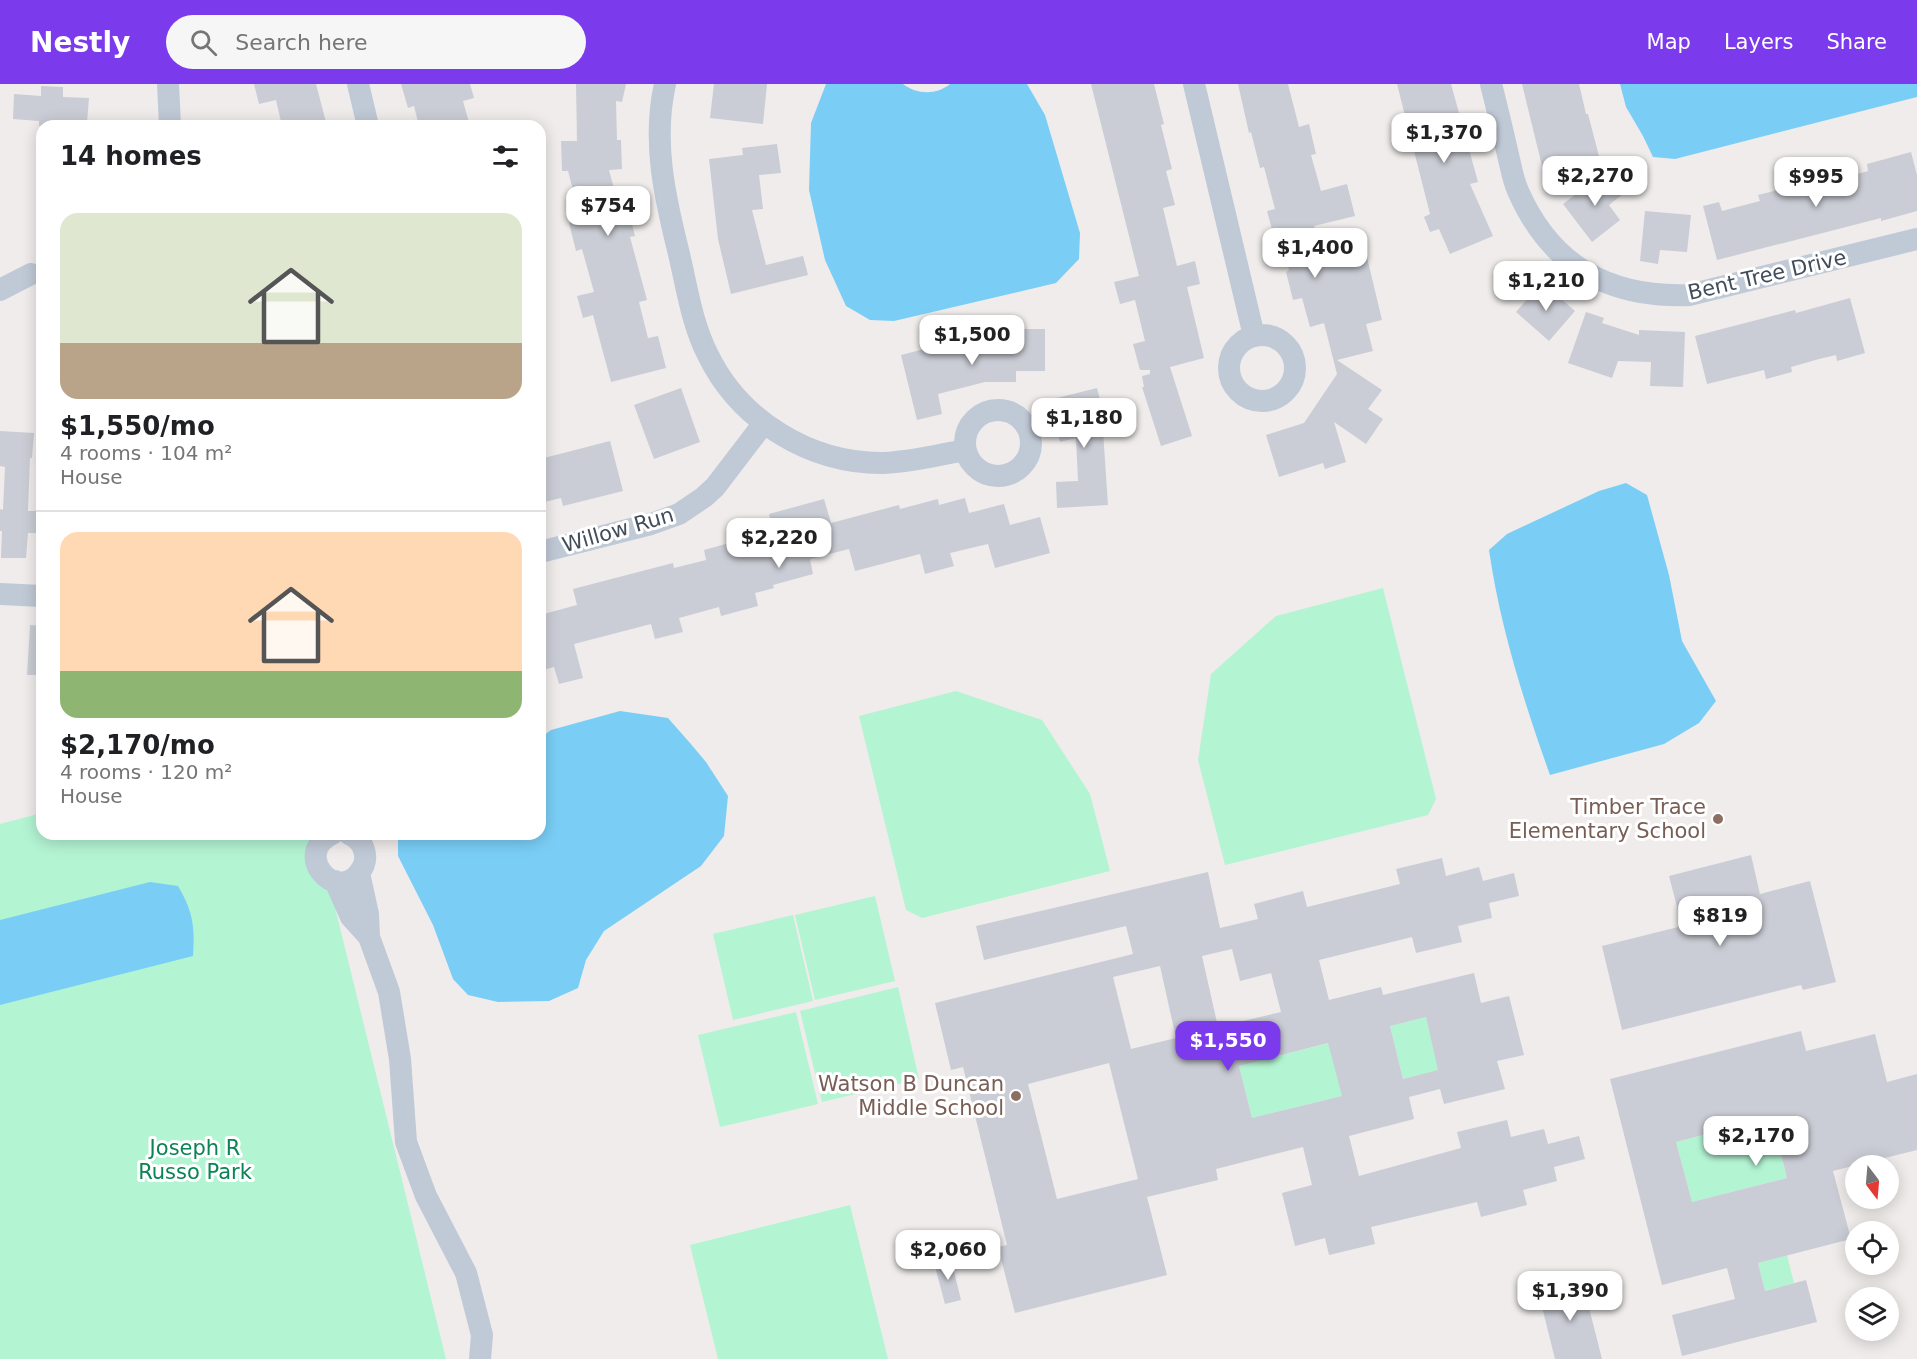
<!DOCTYPE html>
<meta charset="utf-8">
<style>
:root{--surface:#fff;--page:#f6f6f6;--text:#202124;--muted:#757577;--line:#e0e0e0;--accent:#7c3aed}
body{margin:0;font-family:"DejaVu Sans",sans-serif;background:var(--page);color:var(--text);height:100vh;display:flex;flex-direction:column;font-size:22px;white-space:nowrap}
*{box-sizing:border-box;margin:0}
p{font-size:20px;color:var(--muted)}
.icon{flex:none;width:33px;height:33px;fill:none;stroke:currentColor;stroke-width:2;stroke-linecap:round;stroke-linejoin:round}
.map{position:relative;flex:1;overflow:hidden}
.panel{position:absolute;left:36px;top:36px;width:510px;height:720px;display:flex;flex-direction:column;background:var(--surface);border-radius:18px;box-shadow:0 3px 15px #0003}
.panel>*{flex:none}
.needle{width:39px;rotate:164deg}
.tools{position:absolute;left:1845px;top:1071px;display:grid;gap:12px}
.tools a{display:grid;place-items:center;width:54px;height:54px;border-radius:50%;background:var(--surface);box-shadow:0 3px 15px #0003;font-size:30px}
.price{position:absolute;translate:-50% -51px;padding:0 14px;border-radius:12px;background:#fff;color:#222;font-size:20px;line-height:39px;filter:drop-shadow(0 2px 3px #0008)}
.price::after{content:'';position:absolute;left:50%;top:36px;width:18px;height:14px;margin-left:-9px;background:inherit;clip-path:polygon(0 0,100% 0,50% 100%)}
.price.active{background:var(--accent);color:#fff}
ul{padding:0;list-style:none}
li{display:grid;align-content:center;gap:12px;height:318px;padding:0 24px}
li+li{border-top:2px solid var(--line)}
li span{display:grid;place-items:center;height:186px;border-radius:18px;color:#555}
li>.icon{margin-inline-start:auto}
span .icon{width:108px;height:108px;fill:#fffc;stroke-width:1}
li b{font-size:26px}
h2{display:flex;justify-content:space-between;align-items:center;height:72px;padding:0 24px;font-size:26px}
header{display:flex;align-items:center;gap:36px;box-sizing:border-box;height:84px;padding:0 30px;background:var(--accent);color:#fff}
header strong{font-size:28px}
nav{display:flex;gap:33px;margin-inline-start:auto;font-size:21px}
.search{width:420px;height:54px;background:var(--page);display:flex;align-items:center;gap:15px;box-sizing:border-box;padding:0 21px;border-radius:33px;color:var(--muted);font-size:22px}
.map>svg:first-child{display:block}
.green{fill:#b3f4d3}
.water{fill:#7acef6}
.building{fill:#cacdd5;fill-rule:evenodd}
.lines{fill:none;stroke-linecap:round;stroke-linejoin:round}
.minor{stroke:#c0c9d6;stroke-width:22}
.education-dot{fill:#8d6e63;stroke:#fff;stroke-width:2}
.labels{text-anchor:middle;stroke-width:6;stroke-linejoin:round;paint-order:stroke}
.street-label{font-size:21px;fill:#424d5b;stroke:#fff}
.education-label{font-size:21px;fill:#785e54;stroke:#fff;text-anchor:end}
.park-label{font-size:21px;fill:#0b8455;stroke:#fff}
</style>
<header>
<strong>Nestly</strong>
<div class="search"><svg class="icon" aria-label="search" viewBox="0 0 24 24"><circle cx="10" cy="10" r="6"/><path d="M15 15l6 6"/></svg>Search here</div>
<nav><a>Map</a><a>Layers</a><a>Share</a></nav>
</header>
<div class="map">
<svg width="1917" height="1275" viewBox="0 0 1917 1275">
<rect width="100%" height="100%" fill="#efeceb"/>
<!-- green -->
<path class="green" d="M 1383,504 L 1436,715 L 1428,731 L 1225,781 L 1198,676 L 1211,590 L 1276,532 Z
M 956,607 L 1042,636 L 1090,710 L 1110,787 L 922,834 L 906,826 L 859,632 Z
M 42,729 L 42,750 L 317,750 L 446,1275 L 0,1275 L 0,740 Z
M 875,812 L 895,897 L 815,916 L 795,831 Z
M 793,831 L 813,917 L 733,936 L 713,850 Z
M 898,903 L 919,995 L 822,1018 L 800,927 Z
M 796,928 L 818,1020 L 720,1043 L 698,951 Z
M 1426,933 L 1439,986 L 1403,995 L 1390,942 Z
M 1357,952 L 1371,1005 L 1252,1034 L 1239,982 Z
M 1772,1033 L 1787,1094 L 1692,1118 L 1676,1058 Z
M 850,1121 L 888,1275 L 718,1275 L 690,1161 Z
M 1787,1171 L 1794,1199 L 1765,1207 L 1758,1179 Z"/>
<!-- water -->
<path class="water" d="M 826,0 L 903,0 C 917,11 937,11 950,0 L 1027,0 L 1045,31 L 1080,149 L 1079,175 L 1056,199 L 894,237 L 870,236 L 846,222 L 825,176 L 809,106 L 811,39 Z
M 1620,0 L 1917,0 L 1917,13 L 1675,75 L 1653,73 L 1643,52 L 1626,23 Z
M 1626,399 L 1647,411 L 1669,491 L 1682,557 L 1716,617 L 1699,639 L 1664,660 L 1550,691 C 1524,618 1500,543 1489,466 L 1507,450 L 1599,407 Z
M 620,627 L 668,634 L 690,659 L 706,678 L 728,712 L 724,752 L 701,782 L 604,847 L 586,876 L 578,904 L 549,917 L 498,918 L 468,911 L 453,895 L 433,841 L 398,772 L 398,750 L 540,750 L 540,654 L 551,646 Z
M 150,798 L 178,802 C 193,827 195,843 193,872 L 0,921 L 0,836 Z"/>
<!-- building -->
<path class="building" d="M 254,0 L 316,0 L 327,42 L 282,42 L 276,16 L 259,20 Z
M 401,0 L 470,0 L 474,14 L 463,17 L 470,42 L 419,42 L 414,22 L 408,24 Z
M 576,0 L 626,0 L 622,18 L 616,17 L 617,56 L 621,56 L 622,85 L 609,86 L 621,131 L 629,128 L 635,152 L 630,153 L 647,216 L 639,218 L 648,254 L 658,252 L 666,284 L 611,298 L 593,231 L 583,234 L 577,212 L 594,208 L 582,165 L 576,167 L 569,139 L 581,136 L 568,87 L 562,87 L 561,57 L 577,57 Z
M 714,0 L 767,0 L 763,40 L 710,34 Z
M 1091,0 L 1154,0 L 1164,40 L 1161,41 L 1172,85 L 1166,87 L 1175,121 L 1163,124 L 1177,182 L 1195,177 L 1200,200 L 1187,203 L 1204,274 L 1170,283 L 1192,352 L 1161,362 L 1142,303 L 1144,303 L 1142,292 L 1150,290 L 1150,286 L 1140,286 L 1133,260 L 1145,257 L 1135,216 L 1120,220 L 1114,198 L 1139,192 Z
M 1238,0 L 1288,0 L 1299,43 L 1309,40 L 1316,70 L 1311,71 L 1321,107 L 1347,100 L 1355,132 L 1314,142 L 1325,180 L 1366,169 L 1382,236 L 1366,240 L 1373,267 L 1337,276 L 1382,306 L 1368,325 L 1383,335 L 1366,360 L 1334,338 L 1346,378 L 1325,385 L 1323,379 L 1279,393 L 1266,351 L 1304,339 L 1337,290 L 1324,239 L 1310,243 L 1302,214 L 1293,216 L 1286,188 L 1289,186 L 1280,151 L 1274,153 L 1267,127 L 1275,125 L 1264,83 L 1260,84 L 1251,48 L 1249,49 Z
M 1397,0 L 1451,0 L 1478,98 L 1470,100 L 1493,152 L 1450,170 L 1439,145 L 1430,148 L 1424,133 L 1430,130 Z
M 1522,0 L 1579,0 L 1586,30 L 1588,30 L 1600,76 L 1544,90 Z
M 41,2 L 63,3 L 63,13 L 89,14 L 87,39 L 61,38 L 61,42 L 39,42 L 39,37 L 13,35 L 14,10 L 41,12 Z
M 777,60 L 781,89 L 759,91 L 763,125 L 752,126 L 766,181 L 803,172 L 808,191 L 731,210 L 718,155 L 709,75 L 743,71 L 742,64 Z
M 1911,68 L 1917,91 L 1917,127 L 1881,137 L 1881,134 L 1717,176 L 1703,122 L 1719,118 L 1722,127 L 1760,117 L 1758,111 L 1803,100 L 1804,105 L 1868,87 L 1867,80 Z
M 1605,88 L 1623,110 L 1609,121 L 1620,136 L 1592,158 L 1563,120 Z
M 1645,127 L 1691,131 L 1687,168 L 1660,166 L 1658,180 L 1640,177 Z
M 1542,198 L 1575,227 L 1549,257 L 1516,228 Z
M 1850,214 L 1865,269 L 1837,277 L 1836,271 L 1819,275 L 1791,283 L 1792,288 L 1766,295 L 1764,286 L 1707,300 L 1695,252 L 1795,226 L 1796,229 Z
M 1586,228 L 1604,234 L 1602,239 L 1639,251 L 1639,246 L 1685,248 L 1683,303 L 1650,302 L 1651,278 L 1618,277 L 1612,294 L 1568,279 Z
M 992,245 L 1045,245 L 1045,287 L 1016,287 L 1016,298 L 985,298 L 938,310 L 942,330 L 917,336 L 901,271 L 932,263 L 933,270 L 992,255 Z
M 681,304 L 700,358 L 654,375 L 634,321 Z
M 1097,304 L 1108,346 L 1103,347 L 1108,421 L 1057,424 L 1056,398 L 1078,397 L 1076,354 L 1060,358 L 1054,333 L 1061,331 L 1057,314 Z
M 0,347 L 34,349 L 32,374 L 30,374 L 28,427 L 39,427 L 38,449 L 28,449 L 26,474 L 1,474 L 2,447 L 0,447 L 0,425 L 3,426 L 5,383 L 0,382 Z
M 610,357 L 623,407 L 563,422 L 561,414 L 540,419 L 540,375 Z
M 965,414 L 969,429 L 1004,420 L 1010,441 L 1040,433 L 1050,469 L 995,484 L 988,460 L 950,469 L 954,482 L 925,490 L 920,470 L 855,487 L 849,465 L 810,475 L 813,490 L 773,501 L 774,504 L 755,509 L 758,522 L 721,532 L 719,523 L 679,534 L 683,548 L 655,555 L 651,540 L 574,560 L 583,594 L 559,600 L 554,583 L 540,587 L 540,531 L 577,521 L 573,505 L 673,479 L 674,484 L 706,476 L 704,466 L 733,458 L 735,464 L 775,454 L 769,430 L 824,415 L 831,439 L 899,421 L 900,425 L 938,415 L 939,421 Z
M 30,541 L 42,542 L 42,591 L 27,591 Z
M 1751,771 L 1760,810 L 1810,797 L 1836,898 L 1803,906 L 1801,901 L 1622,946 L 1602,862 L 1682,842 L 1669,792 Z
M 1442,774 L 1446,792 L 1479,783 L 1483,797 L 1514,789 L 1519,812 L 1489,819 L 1492,834 L 1458,842 L 1462,858 L 1416,869 L 1412,853 L 1319,876 L 1329,916 L 1381,903 L 1383,911 L 1474,889 L 1481,919 L 1509,912 L 1524,971 L 1497,977 L 1505,1005 L 1444,1020 L 1440,1005 L 1409,1013 L 1414,1035 L 1349,1052 L 1359,1092 L 1461,1064 L 1457,1048 L 1507,1036 L 1511,1053 L 1544,1045 L 1548,1060 L 1579,1052 L 1585,1075 L 1554,1083 L 1557,1097 L 1523,1106 L 1527,1121 L 1481,1133 L 1477,1118 L 1371,1143 L 1375,1160 L 1329,1171 L 1325,1154 L 1295,1162 L 1282,1109 L 1312,1101 L 1303,1063 L 1216,1085 L 1218,1096 L 1147,1113 L 1167,1191 L 1015,1229 L 998,1163 L 1007,1161 L 963,983 L 951,986 L 935,919 L 1133,870 L 1126,842 L 984,876 L 976,842 L 1208,788 L 1220,844 L 1258,835 L 1254,820 L 1303,807 L 1307,823 L 1400,800 L 1396,785 ZM 1232,865 L 1240,897 L 1271,889 L 1281,928 L 1218,943 L 1202,872 ZM 1160,882 L 1176,954 L 1131,965 L 1113,893 ZM 1426,933 L 1438,986 L 1403,995 L 1390,942 ZM 1328,959 L 1342,1012 L 1252,1034 L 1239,982 ZM 1109,979 L 1138,1095 L 1057,1115 L 1028,1000 Z
M 1801,947 L 1806,967 L 1875,950 L 1887,998 L 1917,990 L 1917,1066 L 1833,1087 L 1851,1155 L 1758,1179 L 1765,1207 L 1806,1196 L 1817,1238 L 1682,1272 L 1672,1231 L 1735,1215 L 1727,1184 L 1662,1201 L 1610,995 ZM 1772,1033 L 1787,1094 L 1692,1118 L 1676,1058 Z
M 951,1175 L 961,1216 L 945,1220 L 934,1179 Z
M 1582,1196 L 1602,1275 L 1555,1275 L 1538,1207 Z"/>
<g class="lines">
<!-- minor -->
<path class="minor" d="M 168,0 L 170,42
M 358,0 L 368,42
M 665,0 C 652,58 665,114 679,170 C 687,204 692,240 708,271 C 740,337 811,380 884,379 C 912,378 938,371 965,366
M 1194,0 L 1254,252
M 1491,0 C 1497,24 1503,48 1508,71 C 1511,83 1513,96 1518,107 C 1551,182 1609,214 1689,211 L 1917,155
M 0,206 L 31,190
M1229 284a33 33 0 1 1 66 0a33 33 0 1 1-66 0Z
M965 359a33 33 0 1 1 66 0a33 33 0 1 1-66 0Z
M 540,468 L 651,440 L 679,430 L 704,413 L 715,403 L 764,339
M 0,510 L 42,512
M 332,750 C 292,770 335,819 359,789 C 363,784 366,778 365,771 C 364,761 358,754 349,750
M 359,789 L 368,830 L 369,853 L 389,908 L 400,975 L 406,1058 L 426,1112 L 466,1189 L 482,1251 L 480,1275
M 335,797 L 351,833 L 369,853"/>
</g>
<!-- markers -->
<g class="education-dot">
<circle cx="1718" cy="735" r="6"/>
<circle cx="1016" cy="1012" r="6"/>
</g>
<g class="labels">
<!-- street labels -->
<g class="street-label">
<text transform="translate(1767 191) rotate(-13)" y="7">Bent Tree Drive</text>
<text transform="translate(618 446) rotate(-16)" y="7">Willow Run</text>
</g>
<!-- education labels -->
<g class="education-label">
<text x="1706" y="730">Timber Trace<tspan x="1706" dy="24">Elementary School</tspan></text>
<text x="1004" y="1007">Watson B Duncan<tspan x="1004" dy="24">Middle School</tspan></text>
</g>
<!-- park labels -->
<g class="park-label">
<text x="195" y="1071">Joseph R<tspan x="195" dy="24">Russo Park</tspan></text>
</g>
</g>
</svg>
<div class="tools">
<a><svg class="needle" viewBox="-14 -14 28 28"><path d="M0-13l5 13h-10z" fill="#e53935"/><path d="M0 13l5-13h-10z" fill="#757577"/></svg></a>
<a><svg class="icon" aria-label="locate" viewBox="0 0 24 24"><circle cx="12" cy="12" r="6"/><path d="M12 2v4M12 18v4M2 12h4M18 12h4"/></svg></a>
<a><svg class="icon" aria-label="layers" viewBox="0 0 24 24"><path d="M12 4l9 5-9 5-9-5zM3 14l9 5 9-5"/></svg></a>
</div>
<b class="price" style="left:1444px;top:80px">$1,370</b>
<b class="price" style="left:1595px;top:123px">$2,270</b>
<b class="price" style="left:1816px;top:124px">$995</b>
<b class="price" style="left:608px;top:153px">$754</b>
<b class="price" style="left:1315px;top:195px">$1,400</b>
<b class="price" style="left:1546px;top:228px">$1,210</b>
<b class="price" style="left:972px;top:282px">$1,500</b>
<b class="price" style="left:1084px;top:365px">$1,180</b>
<b class="price" style="left:779px;top:485px">$2,220</b>
<b class="price" style="left:1720px;top:863px">$819</b>
<b class="price active" style="left:1228px;top:988px">$1,550</b>
<b class="price" style="left:1756px;top:1083px">$2,170</b>
<b class="price" style="left:948px;top:1197px">$2,060</b>
<b class="price" style="left:1570px;top:1238px">$1,390</b>
<section class="panel">
<h2>14 homes<svg class="icon" aria-label="filters" viewBox="0 0 24 24"><path d="M4 7h16M4 17h16"/><circle cx="9" cy="7" r="2"/><circle cx="15" cy="17" r="2"/></svg></h2>
<ul>
<li><span style="background:linear-gradient(#dfe7d0 70%,#b9a48a 0)"><svg class="icon" aria-label="home" viewBox="0 0 24 24"><path d="M3 11l9-7 9 7M6 9v11h12V9"/></svg></span><div><b>$1,550/mo</b><p>4 rooms · 104 m²</p><p>House</p></div></li>
<li><span style="background:linear-gradient(#ffd9b3 75%,#8fb573 0)"><svg class="icon" aria-label="home" viewBox="0 0 24 24"><path d="M3 11l9-7 9 7M6 9v11h12V9"/></svg></span><div><b>$2,170/mo</b><p>4 rooms · 120 m²</p><p>House</p></div></li>
</ul>
</section>
</div>
